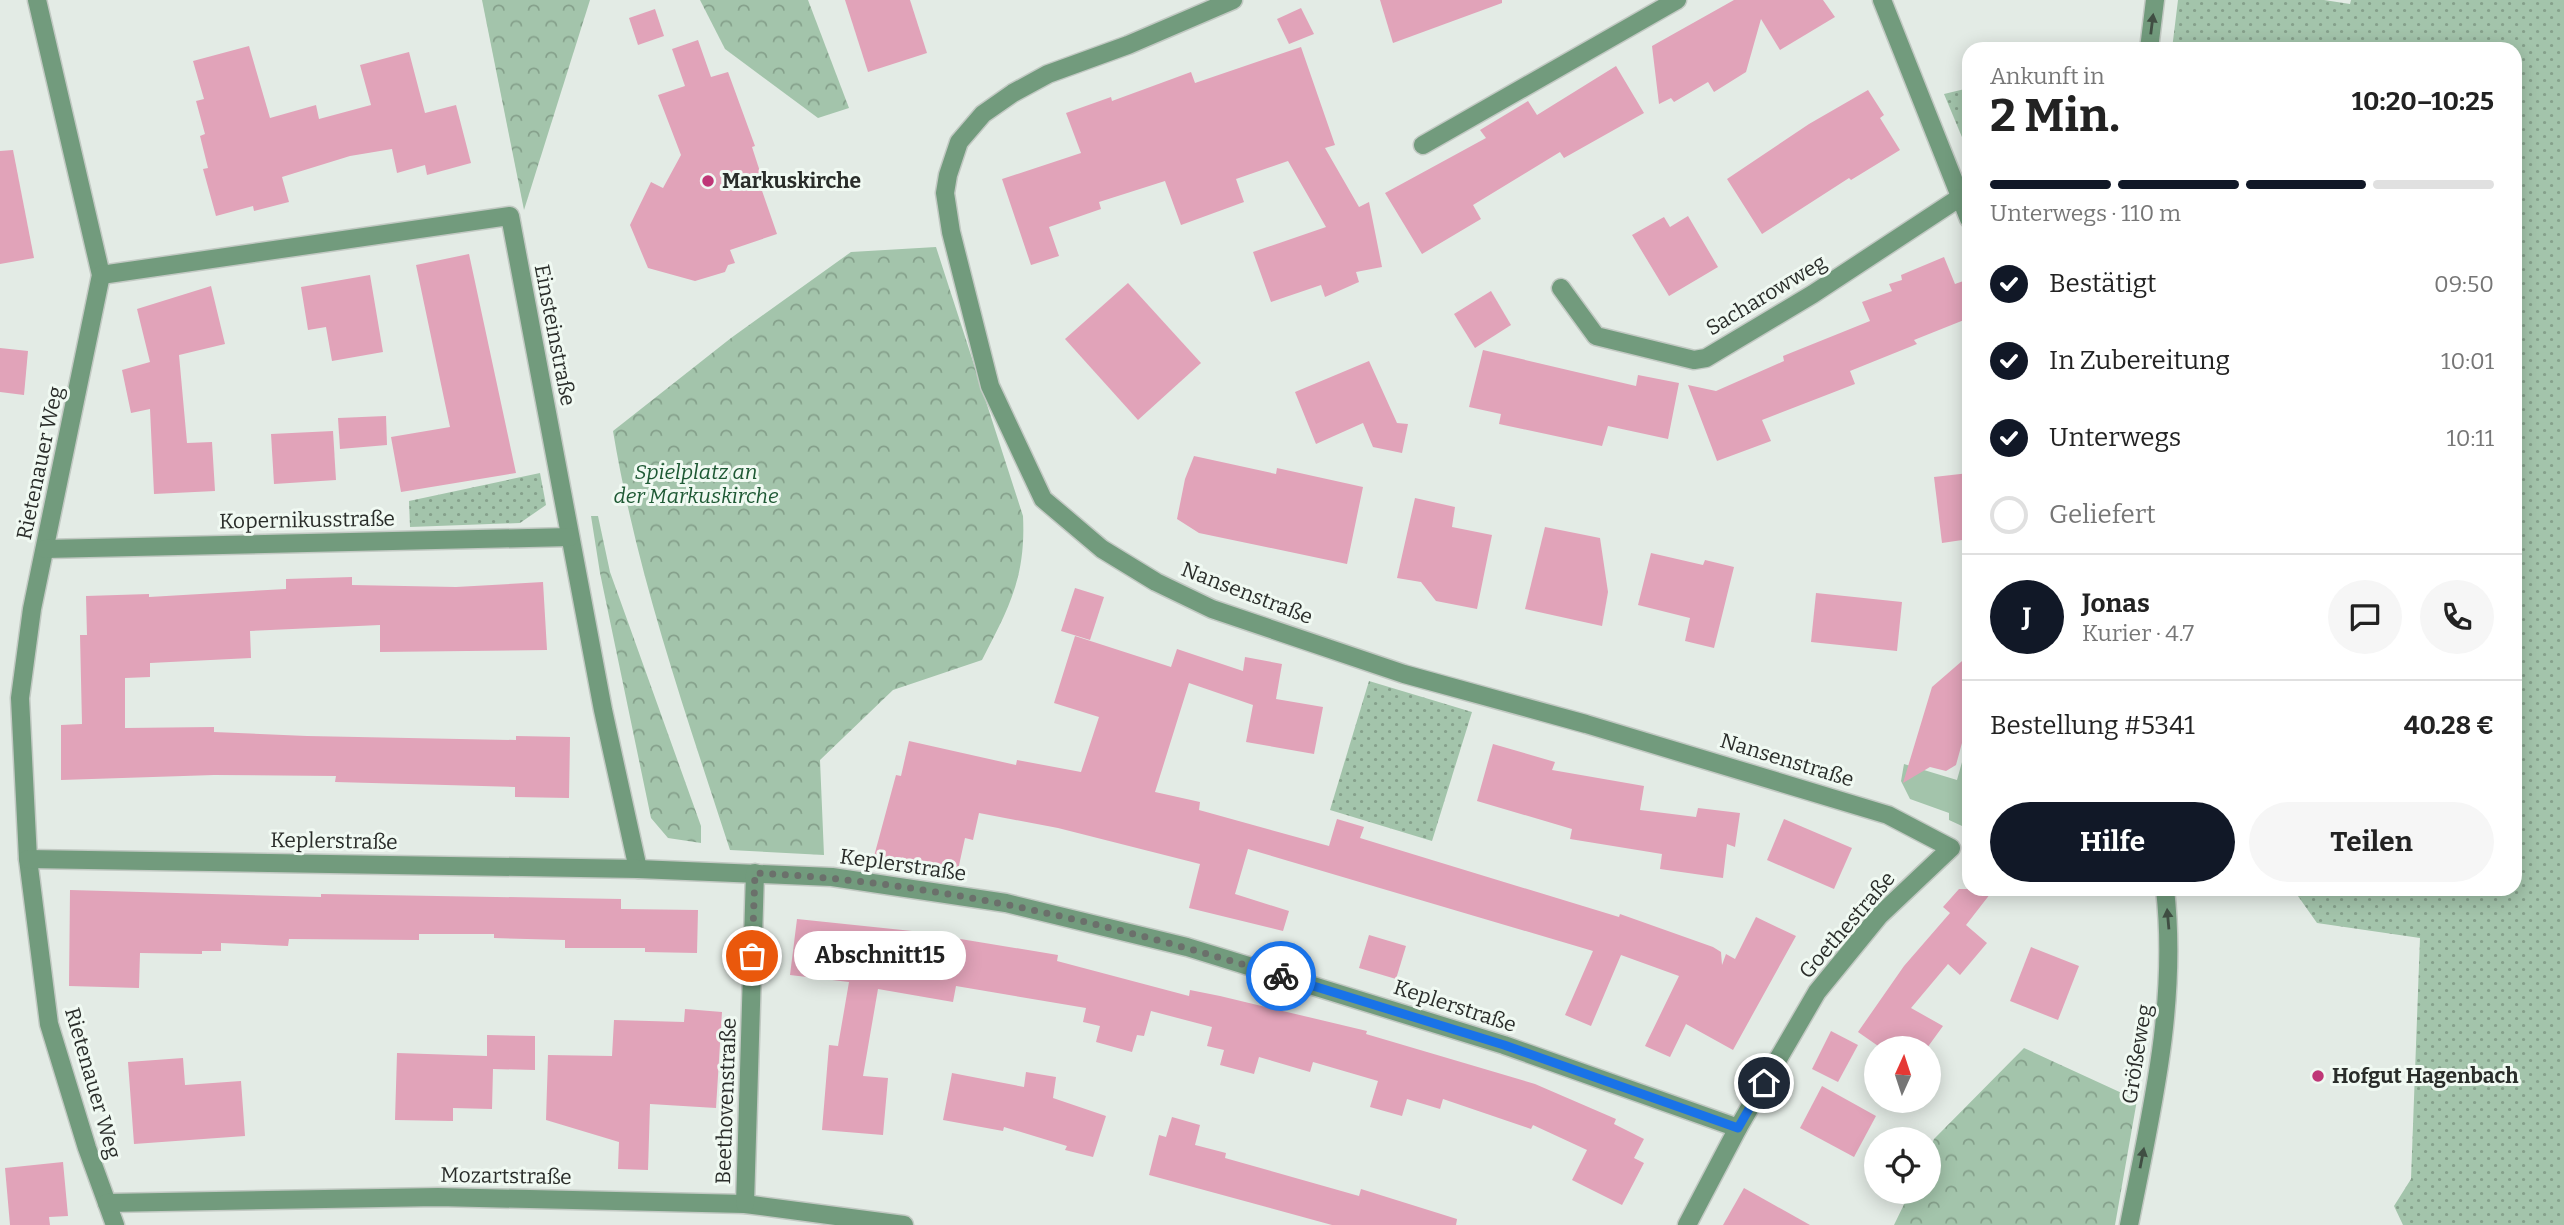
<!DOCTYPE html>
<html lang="de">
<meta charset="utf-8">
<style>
body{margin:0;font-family:Bitter,serif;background:#f6f6f6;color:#222;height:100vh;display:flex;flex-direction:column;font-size:26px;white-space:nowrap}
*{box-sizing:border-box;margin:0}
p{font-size:23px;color:#767676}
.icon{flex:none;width:38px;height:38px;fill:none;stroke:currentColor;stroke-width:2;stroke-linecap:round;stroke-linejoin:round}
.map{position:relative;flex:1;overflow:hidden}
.panel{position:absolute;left:1962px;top:42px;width:560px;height:854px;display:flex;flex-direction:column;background:#fff;border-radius:21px;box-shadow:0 4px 18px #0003}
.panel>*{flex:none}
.needle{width:46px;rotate:3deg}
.controls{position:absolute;left:1864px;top:1036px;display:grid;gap:14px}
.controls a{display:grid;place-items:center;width:77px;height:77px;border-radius:50%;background:#fff;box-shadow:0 4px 18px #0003;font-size:35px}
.pin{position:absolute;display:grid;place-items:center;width:60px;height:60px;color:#fff;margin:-30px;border:4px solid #fff;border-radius:50%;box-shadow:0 2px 7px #0007}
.courier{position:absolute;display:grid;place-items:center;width:70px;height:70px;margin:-35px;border:5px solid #1a73e8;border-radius:50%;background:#fff;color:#222;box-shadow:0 2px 9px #0007}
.bubble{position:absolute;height:49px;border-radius:24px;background:#fff;box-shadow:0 4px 18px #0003;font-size:23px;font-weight:700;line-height:49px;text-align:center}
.head em{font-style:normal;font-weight:700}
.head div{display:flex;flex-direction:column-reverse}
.head{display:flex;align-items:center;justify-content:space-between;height:119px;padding:0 28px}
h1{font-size:46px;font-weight:700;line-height:52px}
.bar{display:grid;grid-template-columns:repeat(4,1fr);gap:10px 7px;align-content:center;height:84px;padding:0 28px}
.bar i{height:9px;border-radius:5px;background:#e0e0e0}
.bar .on{background:#111827}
.bar p{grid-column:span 4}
.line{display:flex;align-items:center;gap:18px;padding:0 28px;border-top:2px solid #e0e0e0}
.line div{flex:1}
.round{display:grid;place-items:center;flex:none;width:74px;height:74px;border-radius:37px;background:#f6f6f6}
ol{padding:0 28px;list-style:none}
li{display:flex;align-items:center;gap:21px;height:77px}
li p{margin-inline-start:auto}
li .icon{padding:7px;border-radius:50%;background:#111827;color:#fff;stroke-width:4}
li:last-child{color:#767676}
li i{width:38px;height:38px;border:4px solid #e0e0e0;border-radius:50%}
.button{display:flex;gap:14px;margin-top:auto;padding:14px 28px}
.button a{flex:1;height:80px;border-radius:42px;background:#111827;color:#fff;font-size:28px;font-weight:700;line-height:80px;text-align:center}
.button a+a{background:#f6f6f6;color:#222}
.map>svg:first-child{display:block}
</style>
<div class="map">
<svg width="2564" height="1225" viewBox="0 0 2564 1225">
<defs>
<pattern id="grass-dots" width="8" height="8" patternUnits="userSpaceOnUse" patternTransform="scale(1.75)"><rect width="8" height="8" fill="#a3c4ab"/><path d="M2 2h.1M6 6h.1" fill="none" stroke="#85a08b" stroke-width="1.8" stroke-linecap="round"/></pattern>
<pattern id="forest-crowns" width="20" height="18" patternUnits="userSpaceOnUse" patternTransform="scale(1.75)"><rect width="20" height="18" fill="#a3c4ab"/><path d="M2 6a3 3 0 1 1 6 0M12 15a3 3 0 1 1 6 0" fill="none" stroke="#85a08b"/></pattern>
</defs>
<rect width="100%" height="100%" fill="#e3ebe5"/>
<!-- grass -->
<g fill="url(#grass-dots)">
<path d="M 2178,0 L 2324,0 L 2350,4 L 2351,0 L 2564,0 L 2564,1225 L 2403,1225 L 2394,1206 L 2411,1179 L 2420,938 L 2317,923 L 2293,889 L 2515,889 L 2515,49 L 2172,49 Z"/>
<path d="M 1969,88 L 1969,154 L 1944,94 Z"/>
<path d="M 540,473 L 546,505 L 520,523 L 410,527 L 409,501 Z"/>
<path d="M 1369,681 L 1472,712 L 1432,841 L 1330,810 Z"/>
</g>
<!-- forest -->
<g fill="url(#forest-crowns)">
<path d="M 482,0 L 590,0 L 524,210 Z"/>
<path d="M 700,0 L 808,0 L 849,108 L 818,118 L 725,49 Z"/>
<path d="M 936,247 L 1023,516 C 1026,577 1009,608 982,660 L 893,690 L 820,760 L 824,855 L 730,850 C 685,711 637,575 613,431 L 731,338 L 851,252 Z"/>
<path d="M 591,516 L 598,516 L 610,572 L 701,826 L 701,843 L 668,838 L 651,818 L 600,573 Z"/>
<path d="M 2024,1048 L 2137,1100 L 2115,1225 L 1894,1225 L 1910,1192 L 1928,1192 L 1929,1151 L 1934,1139 Z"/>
</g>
<!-- garden -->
<path fill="#a3c4ab" d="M 1969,737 L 1969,824 L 1962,826 L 1949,820 L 1949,813 L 1910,799 L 1901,781 L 1904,764 L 1957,780 Z"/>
<!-- building -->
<g fill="#e1a3b9">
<path d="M 845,0 L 910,0 L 927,53 L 868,72 Z"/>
<path d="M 1380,0 L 1502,0 L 1502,3 L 1393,43 Z"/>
<path d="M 1734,0 L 1823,0 L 1835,17 L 1780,50 L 1761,19 L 1746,72 L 1714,92 L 1708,82 L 1674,102 L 1671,98 L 1659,104 L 1652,46 Z"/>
<path d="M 1301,8 L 1314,34 L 1289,44 L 1277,19 Z"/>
<path d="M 655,9 L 664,36 L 638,45 L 629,18 Z"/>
<path d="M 698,40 L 711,77 L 728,72 L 755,146 L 752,147 L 764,184 L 760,185 L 777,234 L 730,250 L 735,263 L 728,265 L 725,272 L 695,281 L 648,268 L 630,225 L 651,182 L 663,188 L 681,155 L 658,95 L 685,86 L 672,49 Z"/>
<path d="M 249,46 L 270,118 L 316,105 L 319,119 L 371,105 L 360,65 L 409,52 L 425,113 L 456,105 L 471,163 L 427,175 L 425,165 L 397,173 L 392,149 L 350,156 L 282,177 L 289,202 L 254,211 L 253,206 L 216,216 L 203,169 L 208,168 L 200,136 L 205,134 L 196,101 L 204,99 L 193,61 Z"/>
<path d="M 1301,47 L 1335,145 L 1325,148 L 1359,207 L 1369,202 L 1382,267 L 1356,272 L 1359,282 L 1325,297 L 1321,285 L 1271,302 L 1253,252 L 1326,227 L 1288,161 L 1236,179 L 1244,202 L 1181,225 L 1165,181 L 1099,202 L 1101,209 L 1049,227 L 1059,256 L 1031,265 L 1002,179 L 1081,153 L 1066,113 L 1111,97 L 1112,101 L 1191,72 L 1195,83 Z"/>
<path d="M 1616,66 L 1644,113 L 1564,158 L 1560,152 L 1473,205 L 1481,219 L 1422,254 L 1385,193 L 1486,138 L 1480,130 L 1528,101 L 1537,115 Z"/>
<path d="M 1868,90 L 1884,115 L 1880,118 L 1900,150 L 1851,180 L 1849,178 L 1762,234 L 1727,179 L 1809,124 Z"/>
<path d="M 13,150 L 34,258 L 0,264 L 0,151 Z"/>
<path d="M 1688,216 L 1718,267 L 1669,296 L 1632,235 L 1664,217 L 1670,227 Z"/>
<path d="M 469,254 L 516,473 L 401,492 L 391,437 L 450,427 L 416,265 Z"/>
<path d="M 1944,257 L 1955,284 L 1969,279 L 1969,318 L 1914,340 L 1917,344 L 1850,371 L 1855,384 L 1762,420 L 1771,441 L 1717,461 L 1688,385 L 1716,391 L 1784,361 L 1783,356 L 1870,321 L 1862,302 L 1892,291 L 1889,284 L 1902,280 L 1901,275 Z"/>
<path d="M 370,275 L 383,352 L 332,361 L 326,327 L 308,330 L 301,287 Z"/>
<path d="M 1128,283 L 1201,363 L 1138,420 L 1065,339 Z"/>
<path d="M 211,286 L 225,344 L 179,355 L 187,443 L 212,442 L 215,491 L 154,494 L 150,409 L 131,413 L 122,370 L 150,362 L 137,309 Z"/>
<path d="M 1491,291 L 1511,325 L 1475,348 L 1454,314 Z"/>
<path d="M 0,348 L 28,351 L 24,395 L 0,392 Z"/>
<path d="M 1483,350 L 1636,386 L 1638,375 L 1679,383 L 1668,439 L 1608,426 L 1602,446 L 1499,424 L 1501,414 L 1469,407 Z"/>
<path d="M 1369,361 L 1397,423 L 1408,424 L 1402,453 L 1373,447 L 1363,423 L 1316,444 L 1295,392 Z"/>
<path d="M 386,416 L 387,445 L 340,449 L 338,418 Z"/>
<path d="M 333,431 L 336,480 L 274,484 L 271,434 Z"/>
<path d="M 1194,456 L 1276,474 L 1277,468 L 1363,487 L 1347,564 L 1199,533 L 1177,519 L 1185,479 Z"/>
<path d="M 1969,473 L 1969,539 L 1942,543 L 1934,477 Z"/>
<path d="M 1415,498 L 1455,507 L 1452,527 L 1492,535 L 1477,609 L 1436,601 L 1421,582 L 1397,578 Z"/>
<path d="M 1545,527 L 1600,538 L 1608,592 L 1602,626 L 1525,609 Z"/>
<path d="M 1651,553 L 1703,565 L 1705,560 L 1734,567 L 1714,648 L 1685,641 L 1690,618 L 1638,605 Z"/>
<path d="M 352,577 L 352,585 L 456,587 L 543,582 L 547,650 L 380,652 L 380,625 L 250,631 L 251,658 L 150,663 L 150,677 L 125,678 L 125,728 L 214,727 L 214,732 L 307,736 L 516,740 L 516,736 L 570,737 L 569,798 L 515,797 L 515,787 L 335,782 L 336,776 L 214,775 L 61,780 L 61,725 L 82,724 L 80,635 L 87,635 L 86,596 L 149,594 L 149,597 L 286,589 L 286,579 Z"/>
<path d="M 1075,588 L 1104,597 L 1090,640 L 1061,631 Z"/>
<path d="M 1816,593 L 1902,602 L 1897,651 L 1811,642 Z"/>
<path d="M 1075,636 L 1171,667 L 1177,649 L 1243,671 L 1245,657 L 1282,664 L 1276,699 L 1323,707 L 1314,754 L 1246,742 L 1253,705 L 1189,683 L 1155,792 L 1200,802 L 1199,810 L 1329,846 L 1337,819 L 1364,827 L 1360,838 L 1619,917 L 1620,914 L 1713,947 L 1721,952 L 1722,965 L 1726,954 L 1735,959 L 1756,917 L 1796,936 L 1733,1050 L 1686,1024 L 1670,1057 L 1645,1046 L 1679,976 L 1621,955 L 1591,1026 L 1565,1015 L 1593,951 L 1248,849 L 1235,894 L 1289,911 L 1283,931 L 1189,908 L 1200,864 L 1058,828 L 979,813 L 973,840 L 965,838 L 956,879 L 873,860 L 896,775 L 901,776 L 909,741 L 1016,765 L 1017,760 L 1081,772 L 1099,717 L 1054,703 Z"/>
<path d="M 1969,655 L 1969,732 L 1965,732 L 1956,765 L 1946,771 L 1930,767 L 1903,783 L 1932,687 Z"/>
<path d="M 1493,744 L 1555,762 L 1552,770 L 1644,786 L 1640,810 L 1696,817 L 1698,808 L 1740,813 L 1735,847 L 1727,844 L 1723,878 L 1660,869 L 1662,854 L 1570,839 L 1572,829 L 1477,801 Z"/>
<path d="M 1784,819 L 1852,848 L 1834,889 L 1767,860 Z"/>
<path d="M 1959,889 L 1994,889 L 1966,925 L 1987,943 L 1960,975 L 1948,964 L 1911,1008 L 1943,1026 L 1927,1048 L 1881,1048 L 1858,1032 L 1904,966 L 1950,913 L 1943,907 Z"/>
<path d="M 70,890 L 321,897 L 321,894 L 621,899 L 621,909 L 698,910 L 697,953 L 645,952 L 645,948 L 565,948 L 565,940 L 494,938 L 494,934 L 419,934 L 419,940 L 289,939 L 288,946 L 221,943 L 221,951 L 202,951 L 202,954 L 140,953 L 139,988 L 69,986 Z"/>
<path d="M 797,919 L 912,931 L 1058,955 L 1057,961 L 1189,996 L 1190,990 L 1220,996 L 1367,1031 L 1366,1034 L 1535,1084 L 1616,1119 L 1614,1124 L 1644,1139 L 1634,1158 L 1644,1163 L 1622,1205 L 1572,1180 L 1587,1150 L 1533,1125 L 1531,1129 L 1443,1099 L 1440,1109 L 1407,1099 L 1402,1116 L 1370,1107 L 1378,1081 L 1313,1062 L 1310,1072 L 1259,1057 L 1254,1074 L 1220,1065 L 1224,1050 L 1207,1046 L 1212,1027 L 1151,1011 L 1144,1036 L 1137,1035 L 1132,1052 L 1096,1042 L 1100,1026 L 1083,1022 L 1086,1008 L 956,986 L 953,1002 L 878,989 L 863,1076 L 888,1078 L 883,1135 L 822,1130 L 829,1045 L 838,1046 L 849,982 L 790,975 Z"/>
<path d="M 1369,935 L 1406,946 L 1396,979 L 1359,968 Z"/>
<path d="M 2031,947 L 2079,966 L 2058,1020 L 2010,1001 Z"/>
<path d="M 685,1009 L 722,1012 L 716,1108 L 650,1104 L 648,1170 L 618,1169 L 619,1142 L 546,1120 L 548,1055 L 612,1056 L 614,1020 L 684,1022 Z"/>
<path d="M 1831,1031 L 1858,1045 L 1838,1082 L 1812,1069 Z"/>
<path d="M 487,1035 L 535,1036 L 535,1070 L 493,1069 L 492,1109 L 453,1108 L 453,1121 L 395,1120 L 397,1053 L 487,1056 Z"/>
<path d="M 183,1058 L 185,1085 L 241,1081 L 245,1136 L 134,1144 L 128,1062 Z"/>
<path d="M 1026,1072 L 1056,1077 L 1053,1098 L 1106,1116 L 1093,1157 L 1065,1150 L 1067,1146 L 1004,1127 L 1003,1131 L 943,1120 L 952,1073 L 1024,1087 Z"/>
<path d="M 1822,1086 L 1876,1116 L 1854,1157 L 1800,1128 Z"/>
<path d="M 1172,1117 L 1200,1125 L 1195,1145 L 1226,1153 L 1225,1158 L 1359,1196 L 1361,1189 L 1457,1219 L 1456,1225 L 1332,1225 L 1149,1175 L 1159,1135 L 1166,1137 Z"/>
<path d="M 63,1162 L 68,1216 L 49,1217 L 50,1225 L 10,1225 L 5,1168 Z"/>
<path d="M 1744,1188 L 1810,1225 L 1723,1225 Z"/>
</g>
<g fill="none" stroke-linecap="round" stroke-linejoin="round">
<defs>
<g id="minor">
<path d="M 37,0 L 101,275 L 32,609 L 20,698 L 28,859 L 49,1024 L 87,1148 L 115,1225"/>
<path d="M 1233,0 L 1128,45 L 1048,74 L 1013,93 L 983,114 L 959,142 L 948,175 L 945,193 L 951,232 L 990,386 L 1043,499 L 1102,549 L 1156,582 L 1212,609 L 1404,674 L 1586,724 L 1888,815 L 1951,848 L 1879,916 L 1817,992 L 1738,1128 L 1687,1225"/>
<path d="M 1882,0 L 1969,219"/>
<path d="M 2149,49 L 2155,0"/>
<path d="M 1423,145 L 1677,0"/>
<path d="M 101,275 L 510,216 L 603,710 L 638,869"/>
<path d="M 1561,288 L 1596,336 L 1694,360 L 1706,358 L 1813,294 L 1959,198"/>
<path d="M 45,549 L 570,537"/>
<path d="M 28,859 L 638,869 L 832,877 L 1006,903 L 1187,947 L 1504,1045 L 1738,1128"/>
<path d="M 107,1203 L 438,1197 L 745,1204 L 904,1225"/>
<path d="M 745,1204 L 755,873"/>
<path d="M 2129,1225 C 2151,1113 2178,1004 2165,889"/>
</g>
</defs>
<!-- minor casing -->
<use href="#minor" stroke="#c2c9c3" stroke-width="21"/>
<!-- minor -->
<use href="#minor" stroke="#729b7d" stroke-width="18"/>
</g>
<!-- one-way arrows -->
<defs><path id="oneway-solid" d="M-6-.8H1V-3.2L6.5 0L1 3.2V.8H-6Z" transform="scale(1.75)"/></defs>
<g fill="#404e43">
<use href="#oneway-solid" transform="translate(2152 24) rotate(-83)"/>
<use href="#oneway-solid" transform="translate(2168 919) rotate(-95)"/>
<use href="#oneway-solid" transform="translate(2142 1158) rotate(-79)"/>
</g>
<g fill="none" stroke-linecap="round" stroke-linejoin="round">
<!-- done -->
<path stroke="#6b706b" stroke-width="7" stroke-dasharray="0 12.6" d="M 752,956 L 755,873 C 934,881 1110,923 1281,976"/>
<!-- route -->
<path stroke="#1a73e8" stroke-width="9" d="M 1281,976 L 1504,1045 L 1738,1128 L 1764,1083"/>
</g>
<!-- markers -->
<g fill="#bf3777" stroke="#f0f9f2" stroke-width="2.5">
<circle cx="708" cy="181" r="7"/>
<circle cx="2318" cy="1076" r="7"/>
</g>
<g text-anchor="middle" stroke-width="6" stroke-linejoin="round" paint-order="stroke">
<!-- poi labels -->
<g font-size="21" font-weight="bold" fill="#2a2d2a" stroke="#f0f9f2" text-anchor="start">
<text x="722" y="188">Markuskirche</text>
<text x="2332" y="1083">Hofgut Hagenbach</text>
</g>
<!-- street labels -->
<g font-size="21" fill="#2a2d2a" stroke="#f0f9f2">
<text transform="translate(1766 295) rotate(-31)" y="7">Sacharowweg</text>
<text transform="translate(555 335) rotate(79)" y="7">Einsteinstraße</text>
<text transform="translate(40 463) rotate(-78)" y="7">Rietenauer Weg</text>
<text transform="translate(307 520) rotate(-1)" y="7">Kopernikusstraße</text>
<text transform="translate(1247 593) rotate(21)" y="7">Nansenstraße</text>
<text transform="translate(1787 760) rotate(17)" y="7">Nansenstraße</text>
<text transform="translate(334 841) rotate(1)" y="7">Keplerstraße</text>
<text transform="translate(903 865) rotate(8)" y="7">Keplerstraße</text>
<text transform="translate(1847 925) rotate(-49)" y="7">Goethestraße</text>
<text transform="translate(1455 1006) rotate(18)" y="7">Keplerstraße</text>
<text transform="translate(2137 1054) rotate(-81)" y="7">Größeweg</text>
<text transform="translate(93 1083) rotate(74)" y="7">Rietenauer Weg</text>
<text transform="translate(726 1101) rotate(-88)" y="7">Beethovenstraße</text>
<text transform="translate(506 1176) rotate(1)" y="7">Mozartstraße</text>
</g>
<!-- park labels -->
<g font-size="21" font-style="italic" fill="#1e5934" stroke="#f0f9f2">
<text x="696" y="479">Spielplatz an<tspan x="696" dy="24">der Markuskirche</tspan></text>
</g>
</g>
</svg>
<div class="controls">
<a><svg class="needle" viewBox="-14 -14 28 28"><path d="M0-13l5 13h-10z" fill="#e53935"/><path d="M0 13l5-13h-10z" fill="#767676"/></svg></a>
<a><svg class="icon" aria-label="locate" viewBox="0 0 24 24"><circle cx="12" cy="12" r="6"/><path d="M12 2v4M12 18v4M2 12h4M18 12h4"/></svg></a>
</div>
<div class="pin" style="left:752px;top:956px;background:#ea580c"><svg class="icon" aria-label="bag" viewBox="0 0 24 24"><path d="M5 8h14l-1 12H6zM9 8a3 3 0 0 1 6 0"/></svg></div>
<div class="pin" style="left:1764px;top:1083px;background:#1f2937"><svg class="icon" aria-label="home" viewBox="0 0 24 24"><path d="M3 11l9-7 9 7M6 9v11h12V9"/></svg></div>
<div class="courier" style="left:1281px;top:976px"><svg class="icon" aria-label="bike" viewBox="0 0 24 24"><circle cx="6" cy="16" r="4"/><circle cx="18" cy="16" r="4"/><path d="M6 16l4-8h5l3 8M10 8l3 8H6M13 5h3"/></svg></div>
<div class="bubble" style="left:794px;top:931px;width:172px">Abschnitt15</div>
<section class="panel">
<div class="head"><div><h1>2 Min.</h1><p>Ankunft in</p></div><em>10:20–10:25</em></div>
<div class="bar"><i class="on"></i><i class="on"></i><i class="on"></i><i></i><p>Unterwegs · 110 m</p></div>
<ol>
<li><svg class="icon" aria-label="check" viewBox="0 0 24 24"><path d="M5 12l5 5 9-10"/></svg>Bestätigt<p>09:50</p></li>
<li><svg class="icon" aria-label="check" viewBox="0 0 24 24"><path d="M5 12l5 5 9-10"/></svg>In Zubereitung<p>10:01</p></li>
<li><svg class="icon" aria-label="check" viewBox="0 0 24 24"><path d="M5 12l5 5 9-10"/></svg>Unterwegs<p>10:11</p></li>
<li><i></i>Geliefert</li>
</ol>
<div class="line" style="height:126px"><b class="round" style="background:#111827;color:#fff">J</b><div><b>Jonas</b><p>Kurier · 4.7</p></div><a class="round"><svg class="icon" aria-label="chat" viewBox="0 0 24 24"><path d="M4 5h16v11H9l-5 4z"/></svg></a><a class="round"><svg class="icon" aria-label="phone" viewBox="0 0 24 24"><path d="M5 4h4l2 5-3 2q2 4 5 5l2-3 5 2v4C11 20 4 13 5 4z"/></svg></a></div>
<div class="line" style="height:91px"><div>Bestellung #5341</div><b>40.28 €</b></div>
<div class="button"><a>Hilfe</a><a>Teilen</a></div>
</section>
</div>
